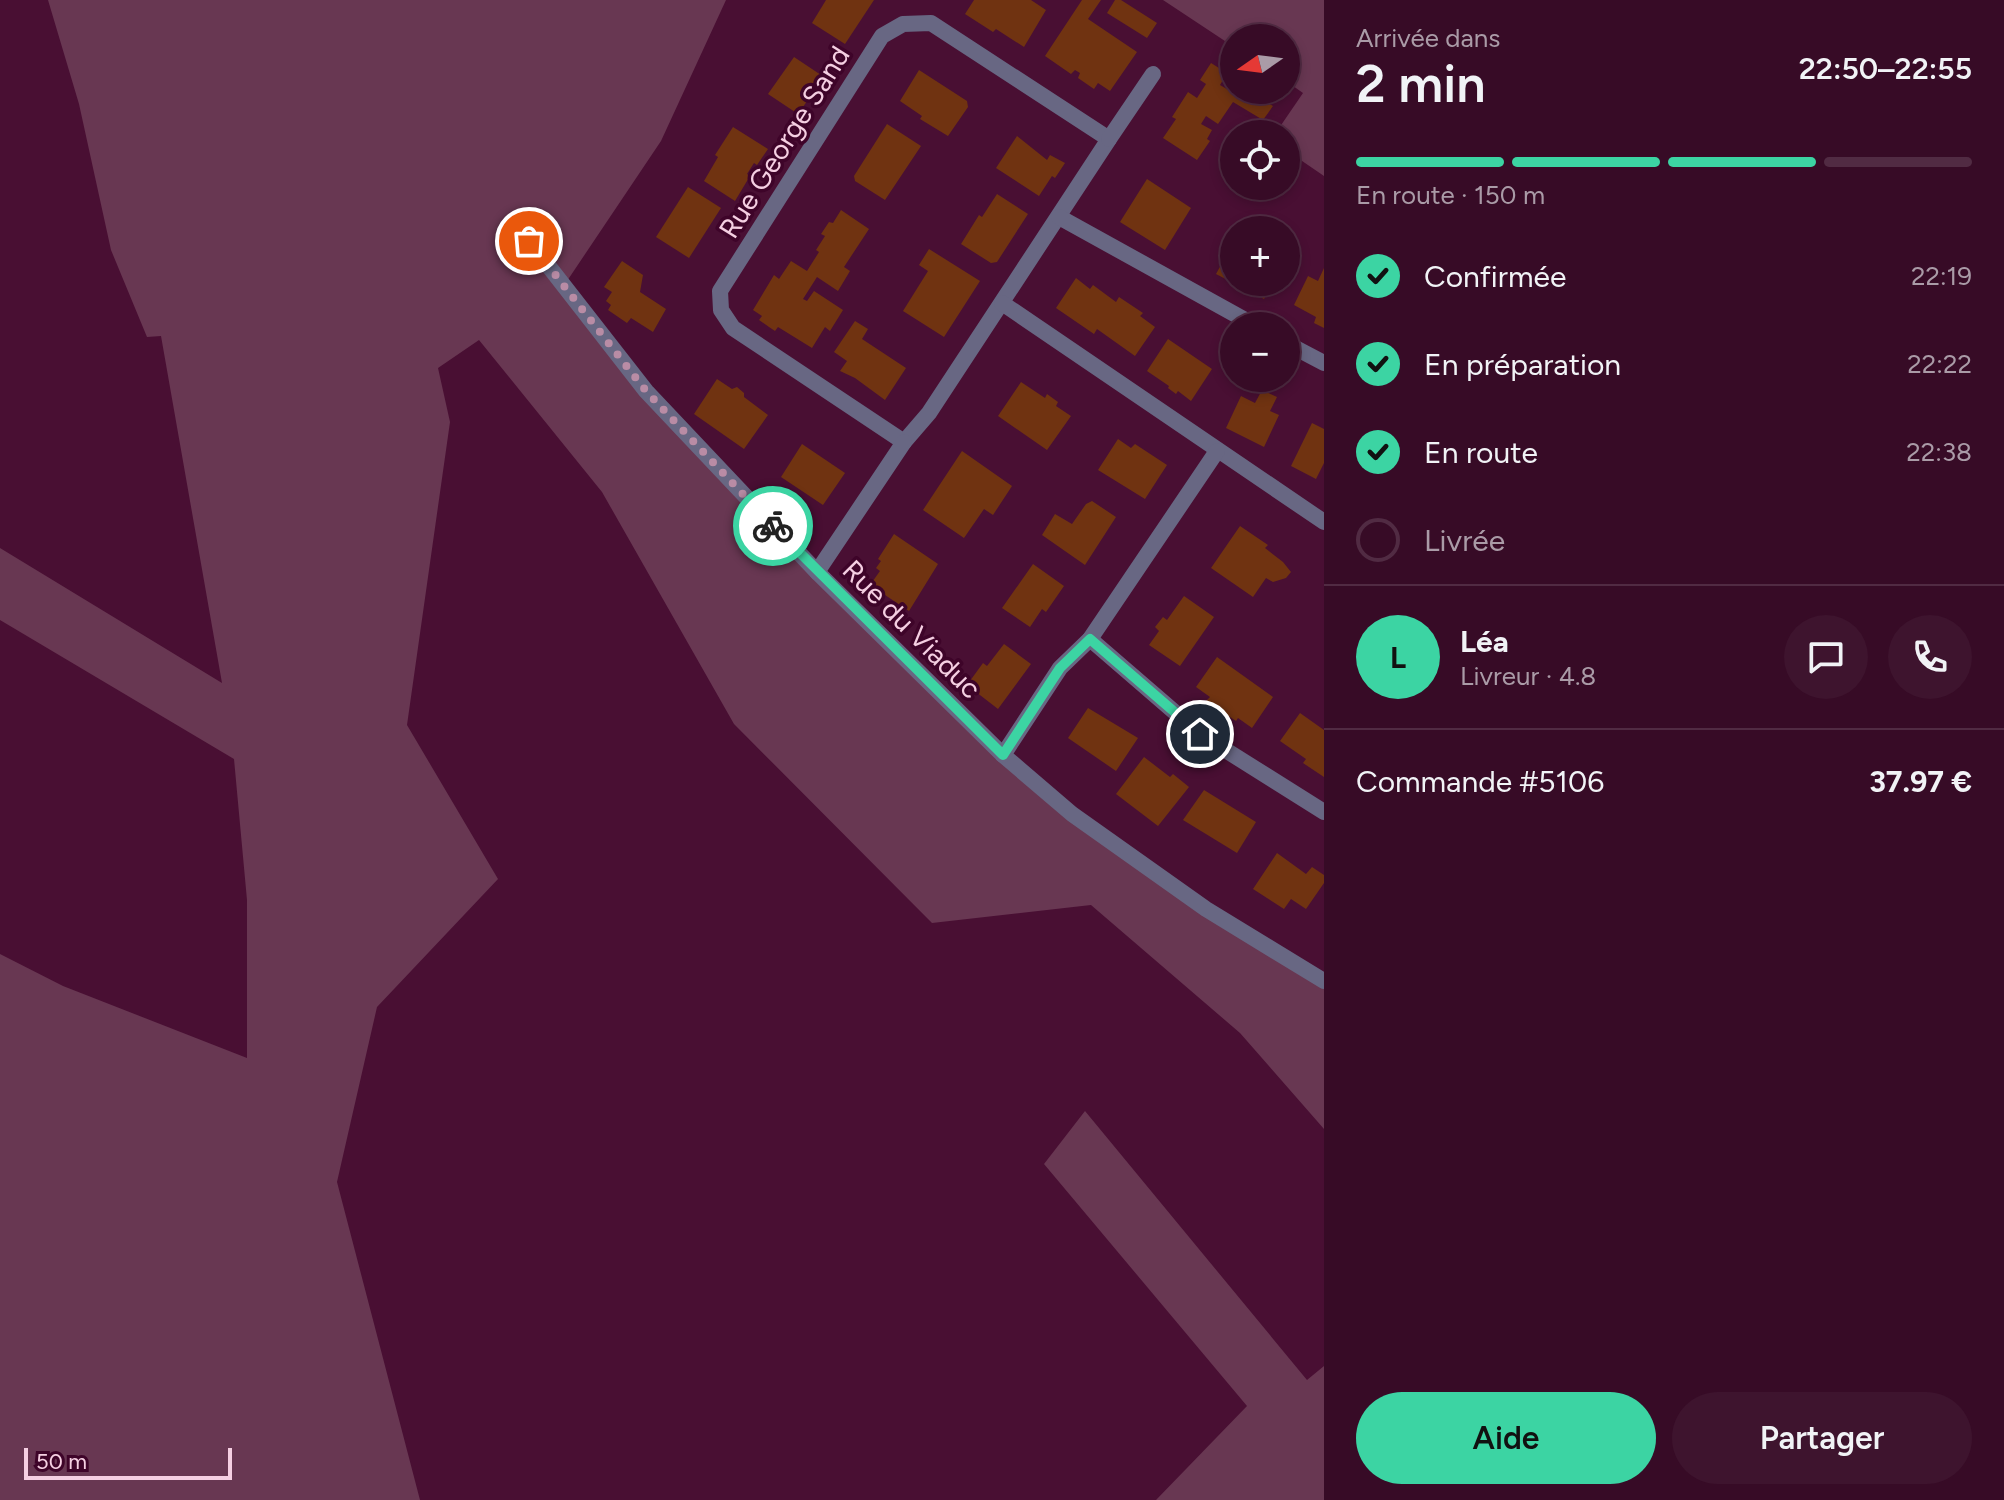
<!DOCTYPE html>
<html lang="fr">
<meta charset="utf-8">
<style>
body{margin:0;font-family:Figtree,sans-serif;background:#3e142e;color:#f1f3f6;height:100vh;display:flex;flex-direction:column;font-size:30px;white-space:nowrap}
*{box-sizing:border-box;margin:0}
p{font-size:26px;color:#aa9ba7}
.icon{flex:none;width:44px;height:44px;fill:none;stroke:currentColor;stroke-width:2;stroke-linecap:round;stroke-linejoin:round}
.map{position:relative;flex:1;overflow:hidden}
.side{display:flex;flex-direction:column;background:#370b26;width:680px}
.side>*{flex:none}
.needle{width:52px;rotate:256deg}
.tools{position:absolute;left:1220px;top:24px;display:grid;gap:16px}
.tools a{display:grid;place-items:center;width:80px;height:80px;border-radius:50%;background:#370b26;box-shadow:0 4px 12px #0003,0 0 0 2px #512b43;font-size:40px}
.scale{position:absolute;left:24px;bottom:20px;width:208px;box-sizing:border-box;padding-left:8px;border:4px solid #f5cfe2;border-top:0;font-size:22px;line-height:28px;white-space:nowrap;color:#f5cfe2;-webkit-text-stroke:6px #3e0429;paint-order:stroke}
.pin{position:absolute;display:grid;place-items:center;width:68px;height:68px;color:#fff;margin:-34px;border:4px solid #fff;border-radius:50%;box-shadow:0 2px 8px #0007}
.courier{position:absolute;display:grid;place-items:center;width:80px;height:80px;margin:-40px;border:6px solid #3cd4a3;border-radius:50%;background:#fff;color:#222;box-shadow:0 2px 10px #0007}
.head em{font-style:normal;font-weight:600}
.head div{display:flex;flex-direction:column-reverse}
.head{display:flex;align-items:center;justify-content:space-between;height:136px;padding:0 32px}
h1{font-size:52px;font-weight:600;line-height:60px}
.bar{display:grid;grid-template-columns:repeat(4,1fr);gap:12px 8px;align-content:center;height:96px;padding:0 32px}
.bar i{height:10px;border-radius:6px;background:#512b43}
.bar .on{background:#3cd4a3}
.bar p{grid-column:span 4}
.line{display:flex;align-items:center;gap:20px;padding:0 32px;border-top:2px solid #512b43}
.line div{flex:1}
.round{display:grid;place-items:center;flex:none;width:84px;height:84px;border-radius:42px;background:#3e142e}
ol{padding:0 32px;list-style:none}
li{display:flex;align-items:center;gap:24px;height:88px}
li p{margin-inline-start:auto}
li .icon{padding:8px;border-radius:50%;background:#3cd4a3;color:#111;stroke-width:4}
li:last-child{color:#aa9ba7}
li i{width:44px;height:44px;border:4px solid #512b43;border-radius:50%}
.cta{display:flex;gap:16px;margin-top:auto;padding:16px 32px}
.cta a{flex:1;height:92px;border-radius:48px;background:#3cd4a3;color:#111;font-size:32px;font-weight:600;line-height:92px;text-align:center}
.cta a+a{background:#3e142e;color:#f1f3f6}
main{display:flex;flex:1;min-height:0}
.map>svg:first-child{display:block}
</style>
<main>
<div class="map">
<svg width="1324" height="1500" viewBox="0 0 1324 1500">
<rect width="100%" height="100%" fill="#490f33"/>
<!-- green -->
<g fill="#683752">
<path d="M 48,0 L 726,0 L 661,141 L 563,287 L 646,391 L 1072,814 L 1324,981 L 1324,1129 L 1240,1033 L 1091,905 L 932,923 L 734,724 L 602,492 L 479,340 L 438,368 L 450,422 L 407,725 L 498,879 L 377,1007 L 337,1182 L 420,1500 L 0,1500 L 0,954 L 63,986 L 247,1058 L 247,900 L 234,759 L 0,620 L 0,548 L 222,683 L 161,336 L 147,337 L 111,250 L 79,104 Z"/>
<path d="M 1163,0 L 1324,0 L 1324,176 L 1286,150 L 1286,134 L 1275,134 L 1303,93 L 1286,81 L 1286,38 L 1234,38 L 1234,47 Z"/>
<path d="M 1085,1111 L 1307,1380 L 1324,1366 L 1324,1500 L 1156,1500 L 1247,1406 L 1044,1164 Z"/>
</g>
<!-- building -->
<g fill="#703311">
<path d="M 826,0 L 874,0 L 845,44 L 812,23 Z"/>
<path d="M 974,0 L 1031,0 L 1046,10 L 1024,47 L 996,29 L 993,32 L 965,14 Z"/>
<path d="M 1082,0 L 1101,0 L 1088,19 L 1137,52 L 1110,91 L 1098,83 L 1094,89 L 1078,78 L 1080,73 L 1075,70 L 1071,74 L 1045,56 Z"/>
<path d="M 1115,0 L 1121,0 L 1157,23 L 1147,38 L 1107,13 Z"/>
<path d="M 794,57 L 824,77 L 798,114 L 768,94 Z"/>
<path d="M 1211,63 L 1227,73 L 1220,85 L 1237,95 L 1240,90 L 1246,90 L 1273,106 L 1263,120 L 1233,102 L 1218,124 L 1206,116 L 1201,124 L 1212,130 L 1207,139 L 1210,141 L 1197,160 L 1163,138 L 1176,119 L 1172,117 L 1188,92 L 1197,98 L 1206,84 L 1200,80 Z"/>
<path d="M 919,70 L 967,101 L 968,107 L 948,136 L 920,119 L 922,116 L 900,101 Z"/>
<path d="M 887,124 L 921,146 L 885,200 L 855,181 L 854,176 Z"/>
<path d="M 733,127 L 768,149 L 757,165 L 754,163 L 747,174 L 750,176 L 735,201 L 704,181 L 718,157 L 715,155 Z"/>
<path d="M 1017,136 L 1047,160 L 1050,155 L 1065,163 L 1055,178 L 1052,176 L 1039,196 L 996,168 Z"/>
<path d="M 1147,179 L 1191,208 L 1165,250 L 1120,222 Z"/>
<path d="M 688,187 L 721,208 L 689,258 L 656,237 Z"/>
<path d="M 997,194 L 1028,214 L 997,262 L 991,263 L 961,244 L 979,215 L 982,217 Z"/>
<path d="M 841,210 L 869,229 L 844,267 L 850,271 L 838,291 L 817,277 L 803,299 L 807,301 L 814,291 L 843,310 L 830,331 L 825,327 L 812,348 L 778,327 L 775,331 L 769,327 L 759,320 L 762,316 L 753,310 L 774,275 L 779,279 L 791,261 L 807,271 L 819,252 L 816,250 L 825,236 L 821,234 L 829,222 L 833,223 Z"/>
<path d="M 1234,241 L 1234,282 L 1274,282 L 1264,299 L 1216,274 Z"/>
<path d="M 929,249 L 980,281 L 944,337 L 903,311 L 928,271 L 919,265 Z"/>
<path d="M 622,261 L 643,275 L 640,292 L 666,309 L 653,332 L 631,318 L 627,323 L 608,310 L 611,305 L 606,301 L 612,292 L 604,287 Z"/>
<path d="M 1324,268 L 1324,328 L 1314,323 L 1316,317 L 1294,305 L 1308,276 L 1318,281 Z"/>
<path d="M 1076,278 L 1090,289 L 1093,285 L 1116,302 L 1119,297 L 1143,313 L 1140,316 L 1155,327 L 1135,356 L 1097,329 L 1094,334 L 1056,308 Z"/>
<path d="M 855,321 L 868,329 L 862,339 L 906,368 L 885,400 L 855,378 L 840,371 L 847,361 L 834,352 Z"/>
<path d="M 1168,339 L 1212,369 L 1191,401 L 1178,391 L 1176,394 L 1168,388 L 1169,386 L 1147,371 Z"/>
<path d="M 717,379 L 732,389 L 737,387 L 744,393 L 744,397 L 768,415 L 744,449 L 694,414 Z"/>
<path d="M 1021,382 L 1045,398 L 1047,394 L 1058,402 L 1056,406 L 1071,416 L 1047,450 L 998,416 Z"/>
<path d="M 1262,390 L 1277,397 L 1270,411 L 1279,415 L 1264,447 L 1226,428 L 1241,396 L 1255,403 Z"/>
<path d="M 1312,423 L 1324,429 L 1324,463 L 1316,479 L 1291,466 Z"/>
<path d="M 1118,439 L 1131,448 L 1135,444 L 1167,465 L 1145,499 L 1098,470 Z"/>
<path d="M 802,444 L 845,473 L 823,505 L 781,477 Z"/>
<path d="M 962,451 L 1012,486 L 993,515 L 984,509 L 964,538 L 923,510 Z"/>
<path d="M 1092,501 L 1116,517 L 1085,565 L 1042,535 L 1055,514 L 1072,524 L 1086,504 Z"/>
<path d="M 1240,526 L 1268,545 L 1265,548 L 1283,562 L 1291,572 L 1286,578 L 1273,582 L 1266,578 L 1253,597 L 1211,568 Z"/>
<path d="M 894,534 L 938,564 L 909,611 L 870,585 L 880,571 L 876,568 L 881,561 L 878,559 Z"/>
<path d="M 1033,564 L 1064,586 L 1046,612 L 1042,609 L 1030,627 L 1002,608 Z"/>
<path d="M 1184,596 L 1214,617 L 1180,666 L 1149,645 L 1159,631 L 1155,627 L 1163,617 L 1167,620 Z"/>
<path d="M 1004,644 L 1031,664 L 998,709 L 967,685 L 983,663 L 987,666 Z"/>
<path d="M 1217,657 L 1273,697 L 1252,728 L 1238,718 L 1236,721 L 1206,701 L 1210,697 L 1196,687 Z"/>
<path d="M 1088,708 L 1138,738 L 1116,771 L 1068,738 Z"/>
<path d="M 1300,713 L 1324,730 L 1324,777 L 1303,763 L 1306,759 L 1280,741 Z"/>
<path d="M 1144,757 L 1170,777 L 1173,774 L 1189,787 L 1158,826 L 1116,794 Z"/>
<path d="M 1204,790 L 1256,822 L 1237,853 L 1183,820 Z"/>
<path d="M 1277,853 L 1306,874 L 1312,867 L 1324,875 L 1324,883 L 1306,909 L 1291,899 L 1284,909 L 1253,889 Z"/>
</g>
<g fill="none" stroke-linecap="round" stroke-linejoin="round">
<!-- street -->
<g stroke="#686783" stroke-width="16">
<path d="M 931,23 L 1109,139 L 929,413 L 904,442 L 733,328 L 721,310 L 720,291 L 882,36 L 903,24 Z"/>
<path d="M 1109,139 L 1153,74"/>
<path d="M 1059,217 L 1256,326"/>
<path d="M 529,241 L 646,391 L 817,572 L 1003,755 L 1072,814 L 1206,909 L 1324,981"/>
<path d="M 1002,303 L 1324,522"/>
<path d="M 1286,343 L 1324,363"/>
<path d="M 817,572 L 904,442"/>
<path d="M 1090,639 L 1200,734 L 1324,812"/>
<path d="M 1003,755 L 1060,668 L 1090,639 L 1217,451"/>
</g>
</g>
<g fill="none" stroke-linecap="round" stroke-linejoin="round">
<!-- done -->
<path stroke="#b98ca5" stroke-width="8" stroke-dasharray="0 14.4" d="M 529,241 L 646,391 L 773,526"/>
<!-- route -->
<path stroke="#3cd4a3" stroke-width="10" d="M 773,526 L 1003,755 L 1060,668 L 1090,639 L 1200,734"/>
</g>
<g text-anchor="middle" stroke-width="7" stroke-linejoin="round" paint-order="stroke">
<!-- street labels -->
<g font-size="28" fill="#f5cfe2" stroke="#3e0429">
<text transform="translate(784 142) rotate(-58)" y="10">Rue George Sand</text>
<text transform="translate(912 629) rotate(45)" y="10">Rue du Viaduc</text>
</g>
</g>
</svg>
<div class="tools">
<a><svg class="needle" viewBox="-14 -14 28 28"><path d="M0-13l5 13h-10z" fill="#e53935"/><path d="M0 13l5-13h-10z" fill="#aa9ba7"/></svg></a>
<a><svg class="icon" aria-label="locate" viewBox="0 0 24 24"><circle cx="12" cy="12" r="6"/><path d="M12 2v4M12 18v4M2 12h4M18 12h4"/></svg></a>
<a>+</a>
<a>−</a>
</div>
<div class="scale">50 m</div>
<div class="pin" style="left:529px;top:241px;background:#ea580c"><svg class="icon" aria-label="bag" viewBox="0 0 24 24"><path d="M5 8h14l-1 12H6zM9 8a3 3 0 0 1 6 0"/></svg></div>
<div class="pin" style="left:1200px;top:734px;background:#1f2937"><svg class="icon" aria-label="home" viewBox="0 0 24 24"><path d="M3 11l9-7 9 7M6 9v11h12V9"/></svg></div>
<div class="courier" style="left:773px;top:526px"><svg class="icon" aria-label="bike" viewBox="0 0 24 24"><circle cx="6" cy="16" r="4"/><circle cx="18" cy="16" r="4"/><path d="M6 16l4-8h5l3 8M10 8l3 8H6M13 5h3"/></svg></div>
</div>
<section class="side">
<div class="head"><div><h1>2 min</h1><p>Arrivée dans</p></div><em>22:50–22:55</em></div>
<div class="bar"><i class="on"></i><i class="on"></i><i class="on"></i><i></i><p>En route · 150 m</p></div>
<ol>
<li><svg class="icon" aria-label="check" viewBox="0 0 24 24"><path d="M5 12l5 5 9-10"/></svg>Confirmée<p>22:19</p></li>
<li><svg class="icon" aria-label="check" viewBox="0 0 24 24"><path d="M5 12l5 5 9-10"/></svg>En préparation<p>22:22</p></li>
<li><svg class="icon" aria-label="check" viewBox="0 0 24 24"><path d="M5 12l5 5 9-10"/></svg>En route<p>22:38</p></li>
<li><i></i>Livrée</li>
</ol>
<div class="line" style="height:144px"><b class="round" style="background:#3cd4a3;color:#111">L</b><div><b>Léa</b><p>Livreur · 4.8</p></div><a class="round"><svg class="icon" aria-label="chat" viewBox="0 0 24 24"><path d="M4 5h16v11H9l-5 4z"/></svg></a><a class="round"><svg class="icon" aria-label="phone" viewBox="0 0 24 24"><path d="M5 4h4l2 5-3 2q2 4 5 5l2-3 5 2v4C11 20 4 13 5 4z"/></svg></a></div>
<div class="line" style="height:104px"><div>Commande #5106</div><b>37.97 €</b></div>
<div class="cta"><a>Aide</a><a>Partager</a></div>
</section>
</main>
